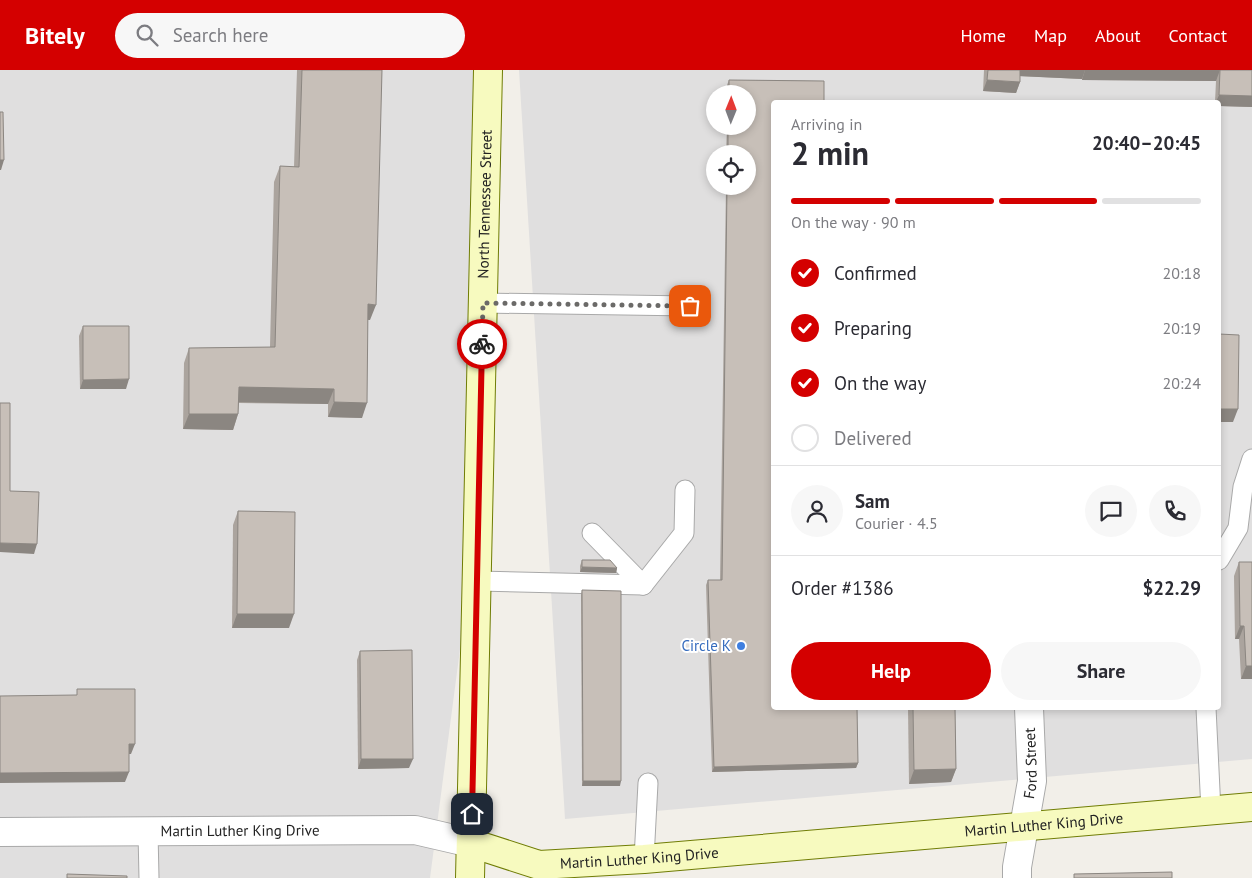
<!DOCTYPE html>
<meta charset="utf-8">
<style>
body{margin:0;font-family:"PT Sans",sans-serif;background:#f7f7f7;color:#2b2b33;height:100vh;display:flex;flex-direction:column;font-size:19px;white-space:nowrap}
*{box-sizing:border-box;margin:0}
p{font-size:16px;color:#7c7c81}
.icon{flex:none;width:28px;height:28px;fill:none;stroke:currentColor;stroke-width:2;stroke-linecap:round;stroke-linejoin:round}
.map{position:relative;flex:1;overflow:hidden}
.drawer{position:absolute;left:771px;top:30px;width:450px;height:610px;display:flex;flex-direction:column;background:#fff;border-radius:5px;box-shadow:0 2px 8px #0003}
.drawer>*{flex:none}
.needle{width:32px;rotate:1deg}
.tools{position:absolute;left:706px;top:15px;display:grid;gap:10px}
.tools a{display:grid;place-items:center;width:50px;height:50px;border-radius:50%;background:#fff;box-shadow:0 2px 8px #0003;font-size:25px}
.pin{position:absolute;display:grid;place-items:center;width:42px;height:42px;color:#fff;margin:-21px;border-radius:10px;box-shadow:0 2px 8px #0006}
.courier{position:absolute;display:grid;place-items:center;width:50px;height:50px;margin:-25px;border:4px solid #d40000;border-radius:50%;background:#fff;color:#222;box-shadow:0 1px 6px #0007}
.head em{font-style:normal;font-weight:800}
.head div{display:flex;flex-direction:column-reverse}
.head{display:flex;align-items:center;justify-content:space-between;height:85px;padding:0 20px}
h1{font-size:32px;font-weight:800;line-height:38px}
.bar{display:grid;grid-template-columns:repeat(4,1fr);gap:8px 5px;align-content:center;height:60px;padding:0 20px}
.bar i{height:6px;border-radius:4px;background:#e1e1e2}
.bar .current{background:#d40000}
.bar p{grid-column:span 4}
.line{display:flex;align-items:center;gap:12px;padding:0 20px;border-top:1px solid #e1e1e2}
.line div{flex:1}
.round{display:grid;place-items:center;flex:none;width:52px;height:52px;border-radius:26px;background:#f7f7f7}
ol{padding:0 20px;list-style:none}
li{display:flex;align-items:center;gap:15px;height:55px}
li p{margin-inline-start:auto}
li .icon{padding:5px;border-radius:50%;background:#d40000;color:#fff;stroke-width:4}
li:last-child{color:#7c7c81}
li i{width:28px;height:28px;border:2px solid #e1e1e2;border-radius:50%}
.button{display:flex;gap:10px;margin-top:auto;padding:10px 20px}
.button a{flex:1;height:58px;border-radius:30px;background:#d40000;color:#fff;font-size:20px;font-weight:800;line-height:58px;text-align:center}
.button a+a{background:#f7f7f7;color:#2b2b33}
header{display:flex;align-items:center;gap:30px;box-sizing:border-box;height:70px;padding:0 25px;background:#d40000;color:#fff}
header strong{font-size:24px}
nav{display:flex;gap:28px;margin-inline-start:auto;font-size:18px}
.search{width:350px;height:45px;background:#f7f7f7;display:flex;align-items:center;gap:12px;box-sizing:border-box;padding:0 18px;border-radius:28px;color:#7c7c81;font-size:19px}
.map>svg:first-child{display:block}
</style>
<header>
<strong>Bitely</strong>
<div class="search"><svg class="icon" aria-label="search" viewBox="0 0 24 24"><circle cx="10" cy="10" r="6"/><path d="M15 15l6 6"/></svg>Search here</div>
<nav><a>Home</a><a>Map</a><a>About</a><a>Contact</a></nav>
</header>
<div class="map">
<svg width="1252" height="808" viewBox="0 0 1252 808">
<rect width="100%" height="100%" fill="#f2efe9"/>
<!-- residential -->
<g fill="#e0dfdf" fill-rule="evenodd">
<path d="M 0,0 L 486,0 L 478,442 L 430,808 L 0,808 Z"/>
<path d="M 519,0 L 1252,0 L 1252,689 L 565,749 ZM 715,24 L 748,24 L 748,56 L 715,56 ZM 774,32 L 1219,32 L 1219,638 L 774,638 ZM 715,84 L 748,84 L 748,116 L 715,116 Z"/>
</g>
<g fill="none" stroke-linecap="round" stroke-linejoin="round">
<defs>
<g id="lane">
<path d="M 483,233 L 690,236"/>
<path d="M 592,463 L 643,515"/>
<path d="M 1219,490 L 1238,458 L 1243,417 L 1252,389"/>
<path d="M 477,511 L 643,515"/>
<path d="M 643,515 L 684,463 L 685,420"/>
<path d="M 1206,638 L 1211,741"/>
<path d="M 148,762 L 149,808"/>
<path d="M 644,789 L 648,713"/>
</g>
<g id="street">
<path id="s1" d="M 0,762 L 415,760 L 471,773"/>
<path id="s2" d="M 1017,808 L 1017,797 L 1032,711 L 1029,638"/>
</g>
<g id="secondary">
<path id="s3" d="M 471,773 L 539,795 L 644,789 L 1252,737"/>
<path id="s4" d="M 470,808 L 488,0"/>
</g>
</defs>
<!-- lane casing -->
<use href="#lane" stroke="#a9a9a9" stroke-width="21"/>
<!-- street casing -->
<use href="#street" stroke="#a9a9a9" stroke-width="30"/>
<!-- secondary casing -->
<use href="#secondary" stroke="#707d05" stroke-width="30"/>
<!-- lane -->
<use href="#lane" stroke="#fff" stroke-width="19"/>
<!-- street -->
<use href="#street" stroke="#fff" stroke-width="28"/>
<!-- secondary -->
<use href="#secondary" stroke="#f7fabf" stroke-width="28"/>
</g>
<!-- wall -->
<g fill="#aba49e">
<path d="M 297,0 L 382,0 L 370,250 L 368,250 L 362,348 L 328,347 L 328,334 L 239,333 L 238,344 L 233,360 L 183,359 L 184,293 L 189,278 L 270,277 L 274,112 L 280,96 L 294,97 Z"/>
<path d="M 984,0 L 1252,0 L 1252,37 L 1219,36 L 1219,32 L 1215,32 L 1216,11 L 1082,10 L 1082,9 L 1020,6 L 1020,12 L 1016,23 L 983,21 Z"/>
<path d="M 729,10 L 824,11 L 824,32 L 774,32 L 774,638 L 857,638 L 858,693 L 856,698 L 712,702 L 706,515 L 708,510 L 720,510 L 726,116 L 748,116 L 748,84 L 726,84 L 727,56 L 748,56 L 748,24 L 727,24 L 727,15 Z"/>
<path d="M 83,256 L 126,319 L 80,319 L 79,266 Z"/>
<path d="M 238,441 L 289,558 L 232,558 L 233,455 Z"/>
<path d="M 582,490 L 617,498 L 616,503 L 580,502 L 580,496 Z"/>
<path d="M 1239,492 L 1252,492 L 1252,609 L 1241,609 L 1239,569 L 1235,569 L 1234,506 Z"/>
<path d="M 582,520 L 620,716 L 582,716 L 581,525 Z"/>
<path d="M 360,581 L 409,698 L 358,699 L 357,590 Z"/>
<path d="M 908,638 L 955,638 L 956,699 L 951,712 L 909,714 Z"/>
</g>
<!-- shaded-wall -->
<g fill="#8b8681">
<path d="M 1019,0 L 1085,0 L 1082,9 L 1017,6 Z"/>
<path d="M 1085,0 L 1220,0 L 1216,11 L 1082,10 Z"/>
<path d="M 987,10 L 1020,12 L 1016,23 L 983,21 Z"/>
<path d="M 1219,25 L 1252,26 L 1252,37 L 1219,36 L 1219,32 L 1216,32 Z"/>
<path d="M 0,90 L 4,90 L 1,100 L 0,100 Z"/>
<path d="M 368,234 L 376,235 L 370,250 L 363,249 Z"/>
<path d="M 129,309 L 126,319 L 80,319 L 83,310 Z"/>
<path d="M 239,317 L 334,319 L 328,334 L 233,332 Z"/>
<path d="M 334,332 L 367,333 L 362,348 L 328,347 Z"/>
<path d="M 1219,339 L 1238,339 L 1233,352 L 1219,352 Z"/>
<path d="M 189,344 L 238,344 L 233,360 L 183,359 Z"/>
<path d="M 0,473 L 37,474 L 34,484 L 0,482 Z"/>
<path d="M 582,497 L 617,498 L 616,503 L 580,502 Z"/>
<path d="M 237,544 L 294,544 L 289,558 L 232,558 Z"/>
<path d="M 1240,556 L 1244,556 L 1239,569 L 1235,569 Z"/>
<path d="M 1246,596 L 1252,596 L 1252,609 L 1241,609 Z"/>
<path d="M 129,674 L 135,674 L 131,684 L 126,684 Z"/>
<path d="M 361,689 L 413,689 L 409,698 L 358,699 Z"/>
<path d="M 858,693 L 856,698 L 712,702 L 714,697 Z"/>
<path d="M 956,699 L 951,712 L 909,714 L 914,700 Z"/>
<path d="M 129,702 L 125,712 L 0,713 L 0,703 Z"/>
<path d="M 583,711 L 621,711 L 620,716 L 582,716 Z"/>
</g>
<!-- building -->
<g fill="#c7bfb8" stroke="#8b8681">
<path d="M 302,0 L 382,0 L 376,235 L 368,234 L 367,333 L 334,332 L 334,319 L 239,317 L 238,344 L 189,344 L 189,278 L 275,277 L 280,96 L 299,97 Z"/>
<path d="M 988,0 L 1020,0 L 1020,12 L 987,10 Z"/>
<path d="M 1220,0 L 1252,0 L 1252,26 L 1219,25 Z"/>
<path d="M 729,10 L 824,11 L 824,32 L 774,32 L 774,638 L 857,638 L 858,693 L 714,697 L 708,510 L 722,510 L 727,116 L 748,116 L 748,84 L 728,84 L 728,56 L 748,56 L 748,24 L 729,24 Z"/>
<path d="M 0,42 L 3,42 L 4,90 L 0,90 Z"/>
<path d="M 83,256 L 129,256 L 129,309 L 83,310 Z"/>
<path d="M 1219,264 L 1239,265 L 1238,339 L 1219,339 Z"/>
<path d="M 0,333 L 10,333 L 10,421 L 39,422 L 37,474 L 0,473 Z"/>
<path d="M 238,441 L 295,442 L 294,544 L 237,544 Z"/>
<path d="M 582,490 L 610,490 L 617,498 L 582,497 Z"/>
<path d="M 1239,492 L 1252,492 L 1252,596 L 1246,596 L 1244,556 L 1240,556 Z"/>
<path d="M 582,520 L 621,521 L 621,711 L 583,711 Z"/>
<path d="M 412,580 L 413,689 L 361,689 L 360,581 Z"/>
<path d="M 77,619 L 135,619 L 135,674 L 129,674 L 129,702 L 0,703 L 0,626 L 77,625 Z"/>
<path d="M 913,638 L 955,638 L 956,699 L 914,700 Z"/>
<path d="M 1172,802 L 1172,808 L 1074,808 L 1074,804 Z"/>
<path d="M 67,804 L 127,806 L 127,808 L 67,808 Z"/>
</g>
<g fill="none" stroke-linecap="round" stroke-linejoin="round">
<!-- done -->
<path stroke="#6b6a68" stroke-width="5" stroke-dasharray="0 9" d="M 482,274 L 483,233 L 690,236"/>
<!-- route -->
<path stroke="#d40000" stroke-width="6" d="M 472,744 L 482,274"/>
</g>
<!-- markers -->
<circle fill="#3f7fe0" stroke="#fff" stroke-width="2" cx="741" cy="576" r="5"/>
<g text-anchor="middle" stroke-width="4" stroke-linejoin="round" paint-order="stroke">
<!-- street labels -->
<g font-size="15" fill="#222" stroke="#fff">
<text dy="5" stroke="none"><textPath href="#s4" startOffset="674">North Tennessee Street</textPath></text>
<text dy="5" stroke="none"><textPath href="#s2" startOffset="116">Ford Street</textPath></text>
<text dy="5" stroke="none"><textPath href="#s3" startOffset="578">Martin Luther King Drive</textPath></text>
<text dy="5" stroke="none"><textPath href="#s1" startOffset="240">Martin Luther King Drive</textPath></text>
<text dy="5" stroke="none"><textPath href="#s3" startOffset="172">Martin Luther King Drive</textPath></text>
</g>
<!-- shop labels -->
<g font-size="15" fill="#366cbe" stroke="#fff" text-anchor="end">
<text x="731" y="581">Circle K</text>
</g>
</g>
</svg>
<div class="tools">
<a><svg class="needle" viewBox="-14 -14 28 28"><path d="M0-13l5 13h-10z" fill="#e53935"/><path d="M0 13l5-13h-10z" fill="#7c7c81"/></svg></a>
<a><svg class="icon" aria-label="locate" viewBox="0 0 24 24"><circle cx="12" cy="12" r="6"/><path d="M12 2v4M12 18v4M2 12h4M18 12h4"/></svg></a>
</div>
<div class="pin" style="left:690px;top:236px;background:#ea580c"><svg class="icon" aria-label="bag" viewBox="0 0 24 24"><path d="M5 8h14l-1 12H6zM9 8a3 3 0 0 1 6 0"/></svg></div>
<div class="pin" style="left:472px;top:744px;background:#1f2937"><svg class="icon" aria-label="home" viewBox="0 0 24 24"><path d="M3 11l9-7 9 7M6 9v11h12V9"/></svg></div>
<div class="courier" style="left:482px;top:274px"><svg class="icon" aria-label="bike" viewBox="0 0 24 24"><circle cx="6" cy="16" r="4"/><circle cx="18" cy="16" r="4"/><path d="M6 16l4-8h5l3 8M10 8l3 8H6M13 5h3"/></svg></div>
<section class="drawer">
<div class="head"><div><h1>2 min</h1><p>Arriving in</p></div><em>20:40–20:45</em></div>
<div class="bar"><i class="current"></i><i class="current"></i><i class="current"></i><i></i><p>On the way · 90 m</p></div>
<ol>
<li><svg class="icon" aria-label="check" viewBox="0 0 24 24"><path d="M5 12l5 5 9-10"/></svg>Confirmed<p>20:18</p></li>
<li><svg class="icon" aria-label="check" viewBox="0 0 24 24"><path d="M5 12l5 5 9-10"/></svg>Preparing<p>20:19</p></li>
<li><svg class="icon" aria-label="check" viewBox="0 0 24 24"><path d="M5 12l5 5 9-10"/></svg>On the way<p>20:24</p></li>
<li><i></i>Delivered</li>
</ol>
<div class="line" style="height:90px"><a class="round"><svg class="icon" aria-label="person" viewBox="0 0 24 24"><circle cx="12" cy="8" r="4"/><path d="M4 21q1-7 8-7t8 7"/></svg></a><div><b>Sam</b><p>Courier · 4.5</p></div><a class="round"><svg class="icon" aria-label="chat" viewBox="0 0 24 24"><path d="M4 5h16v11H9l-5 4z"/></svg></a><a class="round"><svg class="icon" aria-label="phone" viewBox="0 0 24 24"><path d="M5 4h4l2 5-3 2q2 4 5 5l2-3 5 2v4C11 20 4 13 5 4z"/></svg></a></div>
<div class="line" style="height:65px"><div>Order #1386</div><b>$22.29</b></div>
<div class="button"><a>Help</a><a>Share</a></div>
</section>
</div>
